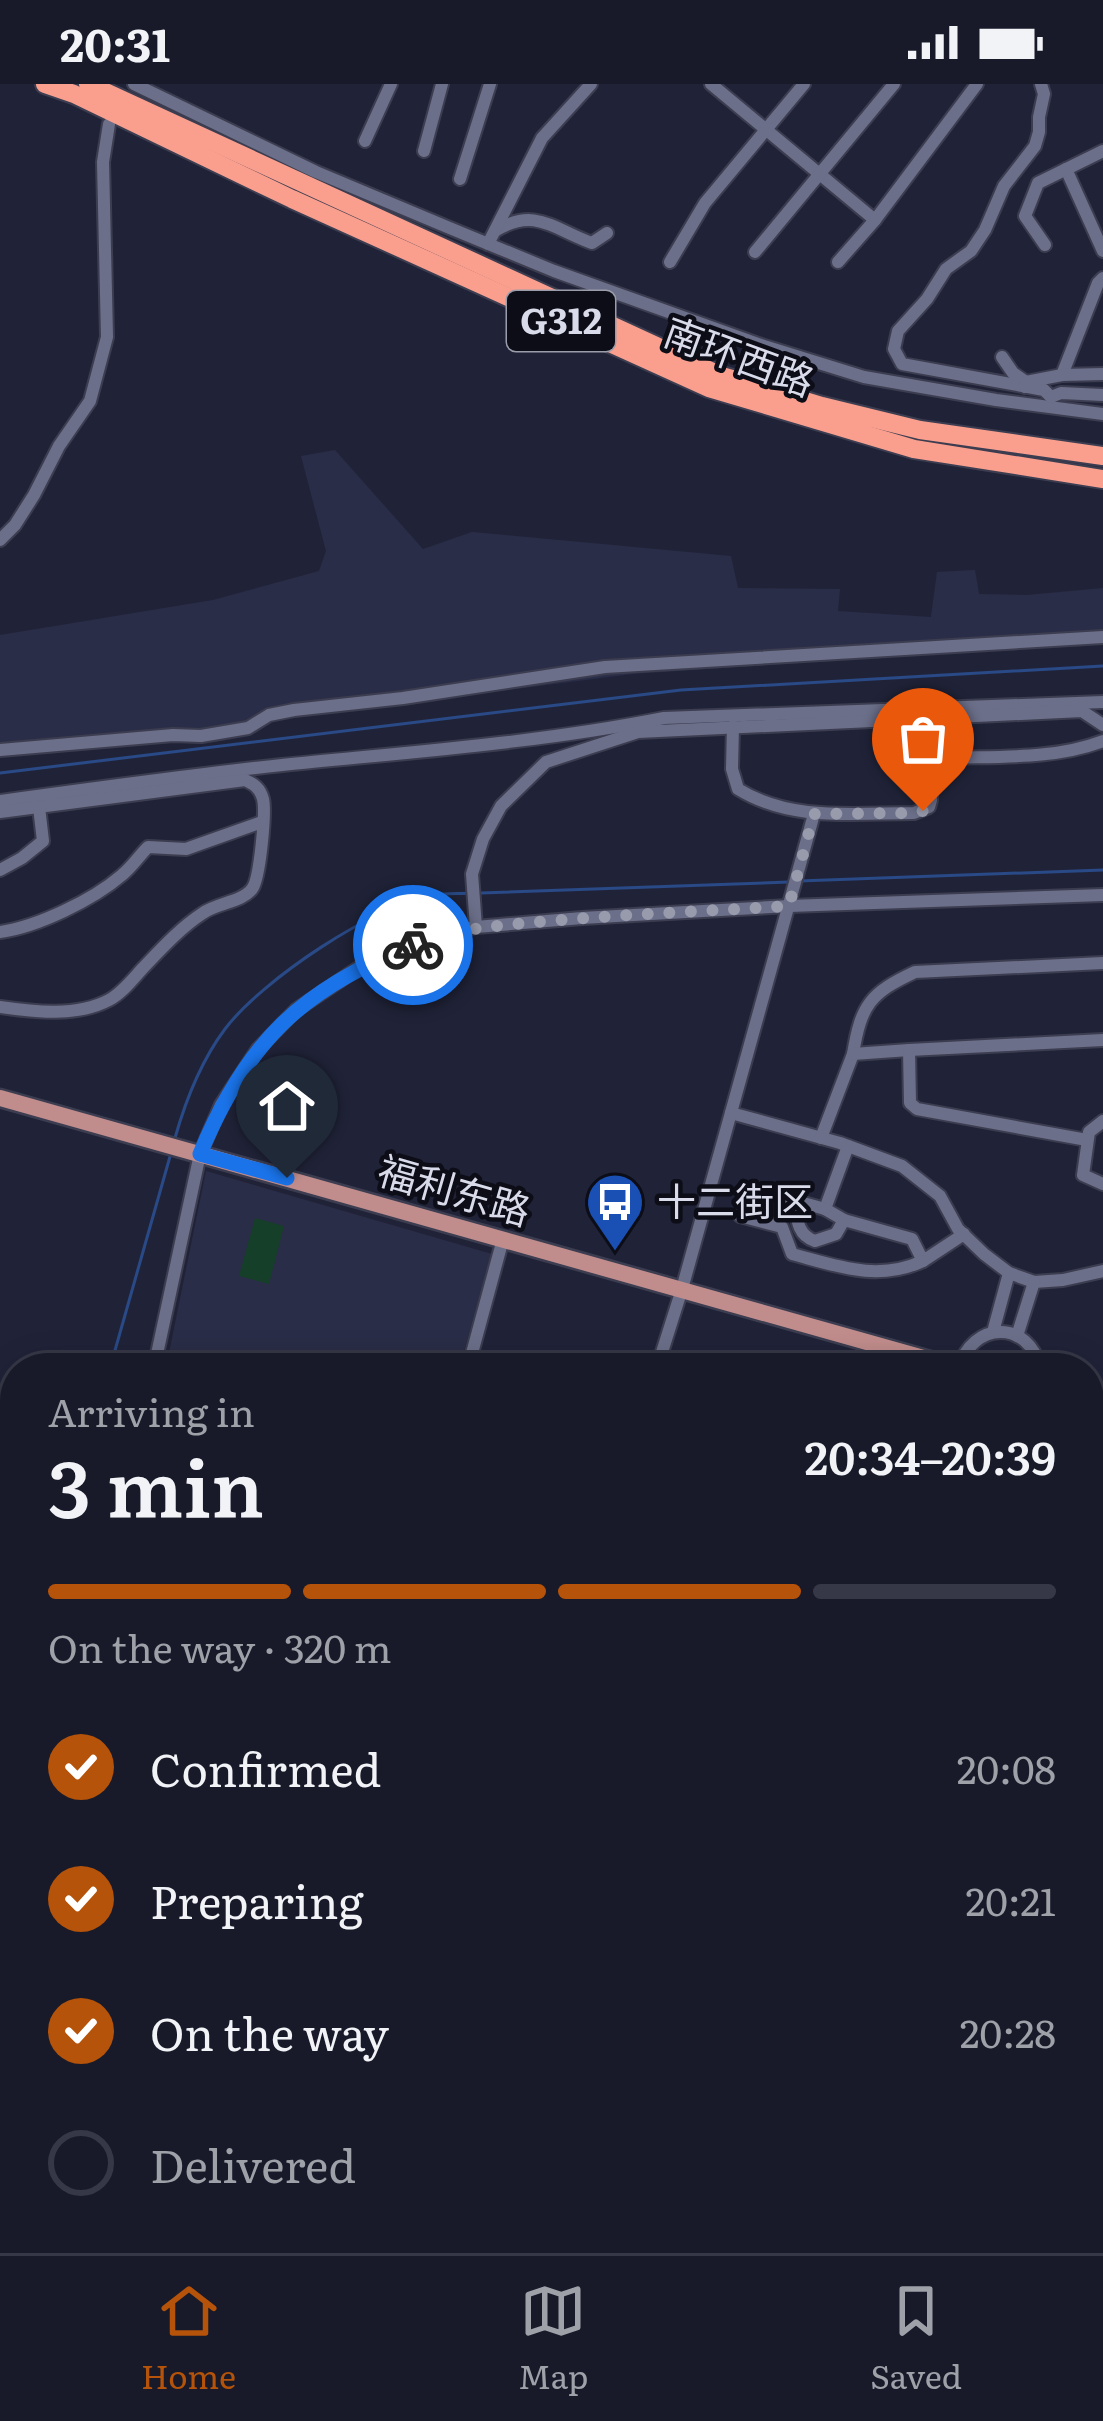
<!DOCTYPE html>
<meta charset="utf-8">
<style>
body{margin:0;font-family:Literata,"Noto Sans SC",serif;background:#252736;color:#f1f3f6;height:100vh;display:flex;flex-direction:column;font-size:45px;white-space:nowrap}
*{box-sizing:border-box;margin:0}
p{font-size:39px;color:#9fa1a8}
.icon{flex:none;width:66px;height:66px;fill:none;stroke:currentColor;stroke-width:2;stroke-linecap:round;stroke-linejoin:round}
.map{position:relative;flex:1;overflow:hidden}
.sheet{position:absolute;left:0px;top:1269px;width:1104px;height:900px;display:flex;flex-direction:column;background:#181a2a;border-radius:48px 48px 0 0;box-shadow:0 6px 30px #0003,0 0 0 3px #363847}
.sheet>*{flex:none}
.pin{position:absolute;display:grid;place-items:center;width:102px;height:102px;color:#fff;margin:-123px -51px;border-radius:50% 50% 50% 0;rotate:-45deg;box-shadow:0 0 12px #0007}
.pin .icon{rotate:45deg}
.courier{position:absolute;display:grid;place-items:center;width:120px;height:120px;margin:-60px;border:9px solid #1a73e8;border-radius:50%;background:#fff;color:#222;box-shadow:0 3px 15px #0007}
.summary em{font-style:normal;font-weight:600}
.summary div{display:flex;flex-direction:column-reverse}
.summary{display:flex;align-items:center;justify-content:space-between;height:204px;padding:0 48px}
h1{font-size:78px;font-weight:600;line-height:90px}
.bar{display:grid;grid-template-columns:repeat(4,1fr);gap:18px 12px;align-content:center;height:144px;padding:0 48px}
.bar i{height:15px;border-radius:9px;background:#363847}
.bar .on{background:#b45309}
.bar p{grid-column:span 4}
ol{padding:0 48px;list-style:none}
li{display:flex;align-items:center;gap:36px;height:132px}
li p{margin-inline-start:auto}
li .icon{padding:12px;border-radius:50%;background:#b45309;color:#fff;stroke-width:4}
li:last-child{color:#9fa1a8}
li i{width:66px;height:66px;border:6px solid #363847;border-radius:50%}
.status{display:flex;justify-content:space-between;align-items:center;height:84px;padding:0 60px;background:#181a2a;direction:ltr}
.status svg{height:33px;fill:currentColor}
.tabs{display:flex;justify-content:space-around;align-items:center;height:168px;border-top:3px solid #363847;background:#181a2a;font-size:33px;color:#9fa1a8}
.tabs a{display:grid;justify-items:center;gap:6px}
.tabs .on{color:#b45309}
.map>svg:first-child{display:block}
</style>
<div class="status"><b>20:31</b><svg viewBox="0 0 49 12"><path d="M0 12V9h3v3zM5 12V6h3v6zM10 12V3h3v9zM15 12V0h3v12zM26 1h20v11H26zM47 4h2v5h-2z"/></svg></div>
<div class="map">
<svg width="1103" height="2169" viewBox="0 0 1103 2169">
<rect width="100%" height="100%" fill="#202338"/>
<!-- built -->
<g fill="#2a2d47">
<path d="M 335,366 L 423,465 L 472,448 L 731,472 L 738,504 L 840,505 L 838,527 L 931,533 L 937,488 L 975,486 L 979,510 L 1027,511 L 1103,504 L 1103,559 L 632,590 L 0,672 L 0,551 L 213,516 L 319,487 L 326,467 L 301,372 Z"/>
<path d="M 206,1087 L 492,1170 L 459,1284 L 414,1284 L 357,1268 L 353,1284 L 166,1284 Z"/>
<path d="M 15,1592 L 15,2000 L 0,1995 L 0,1940 L 12,1889 L 0,1876 L 0,1608 Z"/>
<path d="M 1089,1793 L 1103,1797 L 1103,1845 L 1089,1841 Z"/>
</g>
<!-- green -->
<path fill="#163f29" d="M 255,1134 L 284,1142 L 269,1200 L 239,1192 Z"/>
<g fill="none" stroke-linecap="round" stroke-linejoin="round">
<!-- stream -->
<g stroke="#294a86" stroke-width="3">
<path d="M 0,689 L 681,606 L 1103,582"/>
<path d="M 799,797 L 1103,786"/>
<path d="M 481,809 L 789,798"/>
<path d="M 175,1054 C 186,1015 201,977 225,945 C 262,896 374,821 434,811 C 446,809 460,810 472,809"/>
<path d="M 110,1284 L 171,1069"/>
<path d="M 0,1552 L 15,1526"/>
</g>
<defs>
<g id="minor">
<path d="M 134,0 L 316,88 L 452,145 L 554,187 L 764,262 L 864,293 L 996,316 L 1103,330"/>
<path d="M 711,0 L 875,136"/>
<path d="M 1041,0 L 1044,10 L 1039,33 L 1039,48 L 1035,62 L 1004,102 L 985,146 L 971,167 L 946,185 L 927,215 L 898,247 L 894,265 L 902,280 L 1044,306 L 1051,313"/>
<path d="M 365,57 L 391,0"/>
<path d="M 424,67 L 442,0"/>
<path d="M 1066,85 L 1103,167"/>
<path d="M 460,95 L 490,0"/>
<path d="M 495,147 C 535,122 555,146 592,159 L 607,149"/>
<path d="M 488,160 L 542,54 L 591,0"/>
<path d="M 1045,161 L 1025,132 L 1038,99 L 1103,67"/>
<path d="M 755,168 L 894,0"/>
<path d="M 670,178 L 705,119 L 804,0"/>
<path d="M 838,178 L 875,136 L 977,0"/>
<path d="M 1002,273 L 1013,289 L 1026,298"/>
<path d="M 1062,291 L 1098,199 L 1103,194"/>
<path d="M 1025,303 L 1026,298 L 1062,291 L 1103,290"/>
<path d="M 1051,313 L 1061,309 L 1103,311"/>
<path d="M 0,456 L 15,441 L 34,411 L 59,362 L 90,317 L 107,253 L 103,78 L 109,40"/>
<path d="M 733,642 L 732,685 L 738,705 C 791,738 854,729 914,729 L 929,723 L 931,716 L 929,634"/>
<path d="M 0,666 L 173,651 L 201,652 L 248,644 L 269,631 L 294,626 L 403,614 L 605,583 L 1103,553"/>
<path d="M 931,680 L 944,674 C 997,672 1053,676 1103,657"/>
<path d="M 0,717 C 94,704 188,691 282,681 C 410,668 538,659 664,634 L 1103,618"/>
<path d="M 0,728 L 245,696 C 254,700 260,704 263,715 C 266,728 260,795 252,805 C 242,818 217,819 203,829 C 180,844 161,865 142,885 C 132,896 122,909 109,916 C 77,933 34,928 0,923"/>
<path d="M 0,786 L 22,774 L 43,757 L 39,723"/>
<path d="M 476,843 L 472,790 L 483,755 L 501,722 L 546,678 L 638,648 L 1082,627 L 1103,641"/>
<path d="M 0,848 C 37,843 93,816 122,791 C 132,783 139,772 148,763 L 186,765 L 262,738"/>
<path d="M 853,970 C 861,921 870,909 915,888 L 1103,879"/>
<path d="M 731,1029 L 840,1059 L 902,1082 L 940,1112 L 958,1145 L 984,1170 L 1009,1189 L 1034,1198 L 1063,1196 L 1103,1187"/>
<path d="M 1103,1037 L 1089,1048 L 1083,1091 L 1103,1100"/>
<path d="M 821,1054 L 853,970 L 909,966"/>
<path d="M 1087,1056 L 917,1025 L 910,1019 L 909,966 L 1103,956"/>
<path d="M 848,1062 L 825,1125 L 844,1136 L 912,1155 L 923,1177 L 964,1150"/>
<path d="M 795,1119 C 797,1135 797,1151 815,1157 L 836,1150 L 844,1136"/>
<path d="M 825,1125 L 778,1112 L 749,1108 L 740,1132 L 782,1143 L 792,1170 C 837,1182 878,1198 923,1177"/>
<path d="M 993,1248 L 1009,1189"/>
<path d="M 1017,1252 L 1034,1198"/>
<path d="M 154,1284 L 200,1070 L 221,1021 L 258,965 L 296,926 L 363,881 L 441,850 L 476,843 L 582,834 L 789,822 L 1103,811"/>
<path d="M 468,1284 L 503,1155"/>
<path d="M 657,1284 L 682,1205 L 814,730"/>
<path d="M 959,1284 C 972,1237 1029,1235 1040,1284"/>
<path d="M 1089,1512 L 1103,1461"/>
<path d="M 1089,1614 L 1103,1618"/>
<path d="M 0,2005 L 15,2009"/>
<path d="M 0,2051 L 15,2055"/>
<path d="M 369,2154 L 428,2169"/>
<path d="M 537,2154 L 592,2169"/>
<path d="M 90,2169 L 96,2154"/>
<path d="M 206,2169 L 209,2154"/>
</g>
<g id="major">
<path d="M 0,1014 L 959,1284"/>
<path d="M 1089,1321 L 1103,1325"/>
<path d="M 0,2021 L 15,2025"/>
<path d="M 0,2039 L 15,2043"/>
<path d="M 418,2154 L 471,2169"/>
<path d="M 486,2154 L 540,2169"/>
</g>
<g id="highway">
<path d="M 45,0 L 74,10 L 292,115 L 709,304 L 914,365 L 1103,395"/>
<path d="M 88,0 L 719,291 L 822,322 L 920,346 L 1103,372"/>
</g>
</defs>
<!-- minor casing -->
<use href="#minor" stroke="#3c3d50" stroke-width="16"/>
<!-- major casing -->
<use href="#major" stroke="#3c3d50" stroke-width="21"/>
<!-- highway casing -->
<use href="#highway" stroke="#3c3d50" stroke-width="22"/>
<!-- minor -->
<use href="#minor" stroke="#6b6f89" stroke-width="12"/>
<!-- major -->
<use href="#major" stroke="#c18c8c" stroke-width="16"/>
<!-- highway -->
<use href="#highway" stroke="#fa9f8e" stroke-width="18"/>
<defs>
<g id="rail">
<path d="M 0,1554 L 15,1556"/>
<path d="M 0,1588 L 15,1590"/>
<path d="M 0,1611 L 15,1615"/>
<path d="M 1089,1814 L 1103,1818"/>
<path d="M 1089,1840 L 1103,1843"/>
</g>
</defs>
<!-- rail casing -->
<use href="#rail" stroke="#c3c5d5" stroke-width="8"/>
<!-- rail -->
<use href="#rail" stroke="#0c0d16" stroke-width="3" stroke-dasharray="9" stroke-linecap="butt"/>
</g>
<g fill="none" stroke-linecap="round" stroke-linejoin="round">
<!-- done -->
<path stroke="#989bac" stroke-width="12" stroke-dasharray="0 21.6" d="M 413,861 C 458,844 502,841 549,837 C 629,830 709,827 789,822 L 814,730 L 914,729 L 923,727"/>
<!-- route -->
<path stroke="#1a73e8" stroke-width="15" d="M 287,1094 L 200,1070 C 246,959 301,905 413,861"/>
</g>
<!-- icons -->
<defs>
<symbol id="bus-pin" viewBox="-11 -11 22 30"><path d="M0 17L-7.5 6A9.5 9.5 0 1 1 7.5 6Z" fill="#1a4fb4" stroke="#0c0d16"/><path d="M-5-6H5V4H4V6H2V4H-2V6H-4V4H-5ZM-3.5-4V0h7V-4ZM-3.5 1.2v1.5H-2V1.2ZM2 1.2v1.5H3.5V1.2Z" fill="#fff"/></symbol>
</defs>
<g fill-rule="evenodd">
<use href="#bus-pin" x="582" y="1085" width="66" height="90"/>
</g>
<g text-anchor="middle" stroke-width="9" stroke-linejoin="round" paint-order="stroke">
<!-- shield labels -->
<rect fill="#0c0d16" stroke="#9c9daa" stroke-width="3" x="507" y="207" width="108" height="60" rx="9"/>
<g font-size="36" font-weight="bold" fill="#d9dbea">
<text x="561" y="250">G312</text>
</g>
<!-- street labels -->
<g font-size="39" fill="#d9dbea" stroke="#0c0d16">
<text transform="translate(739 273) rotate(20)" y="14">南环西路</text>
<text transform="translate(454 1107) rotate(16)" y="14">福利东路</text>
</g>
<!-- poi labels -->
<g font-size="39" fill="#d9dbea" stroke="#0c0d16" text-anchor="start">
<text x="657" y="1132">十二街区</text>
</g>
</g>
</svg>
<div class="pin" style="left:923px;top:727px;background:#ea580c"><svg class="icon" aria-label="bag" viewBox="0 0 24 24"><path d="M5 8h14l-1 12H6zM9 8a3 3 0 0 1 6 0"/></svg></div>
<div class="pin" style="left:287px;top:1094px;background:#1f2937"><svg class="icon" aria-label="home" viewBox="0 0 24 24"><path d="M3 11l9-7 9 7M6 9v11h12V9"/></svg></div>
<div class="courier" style="left:413px;top:861px"><svg class="icon" aria-label="bike" viewBox="0 0 24 24"><circle cx="6" cy="16" r="4"/><circle cx="18" cy="16" r="4"/><path d="M6 16l4-8h5l3 8M10 8l3 8H6M13 5h3"/></svg></div>
<section class="sheet">
<div class="summary"><div><h1>3 min</h1><p>Arriving in</p></div><em>20:34–20:39</em></div>
<div class="bar"><i class="on"></i><i class="on"></i><i class="on"></i><i></i><p>On the way · 320 m</p></div>
<ol>
<li><svg class="icon" aria-label="check" viewBox="0 0 24 24"><path d="M5 12l5 5 9-10"/></svg>Confirmed<p>20:08</p></li>
<li><svg class="icon" aria-label="check" viewBox="0 0 24 24"><path d="M5 12l5 5 9-10"/></svg>Preparing<p>20:21</p></li>
<li><svg class="icon" aria-label="check" viewBox="0 0 24 24"><path d="M5 12l5 5 9-10"/></svg>On the way<p>20:28</p></li>
<li><i></i>Delivered</li>
</ol>
</section>
</div>
<nav class="tabs">
<a class="on"><svg class="icon" aria-label="home" viewBox="0 0 24 24"><path d="M3 11l9-7 9 7M6 9v11h12V9"/></svg>Home</a>
<a><svg class="icon" aria-label="map" viewBox="0 0 24 24"><path d="M3 6l6-2 6 2 6-2v14l-6 2-6-2-6 2zM9 4v14M15 6v14"/></svg>Map</a>
<a><svg class="icon" aria-label="saved" viewBox="0 0 24 24"><path d="M7 4h10v16l-5-4-5 4z"/></svg>Saved</a>
</nav>
